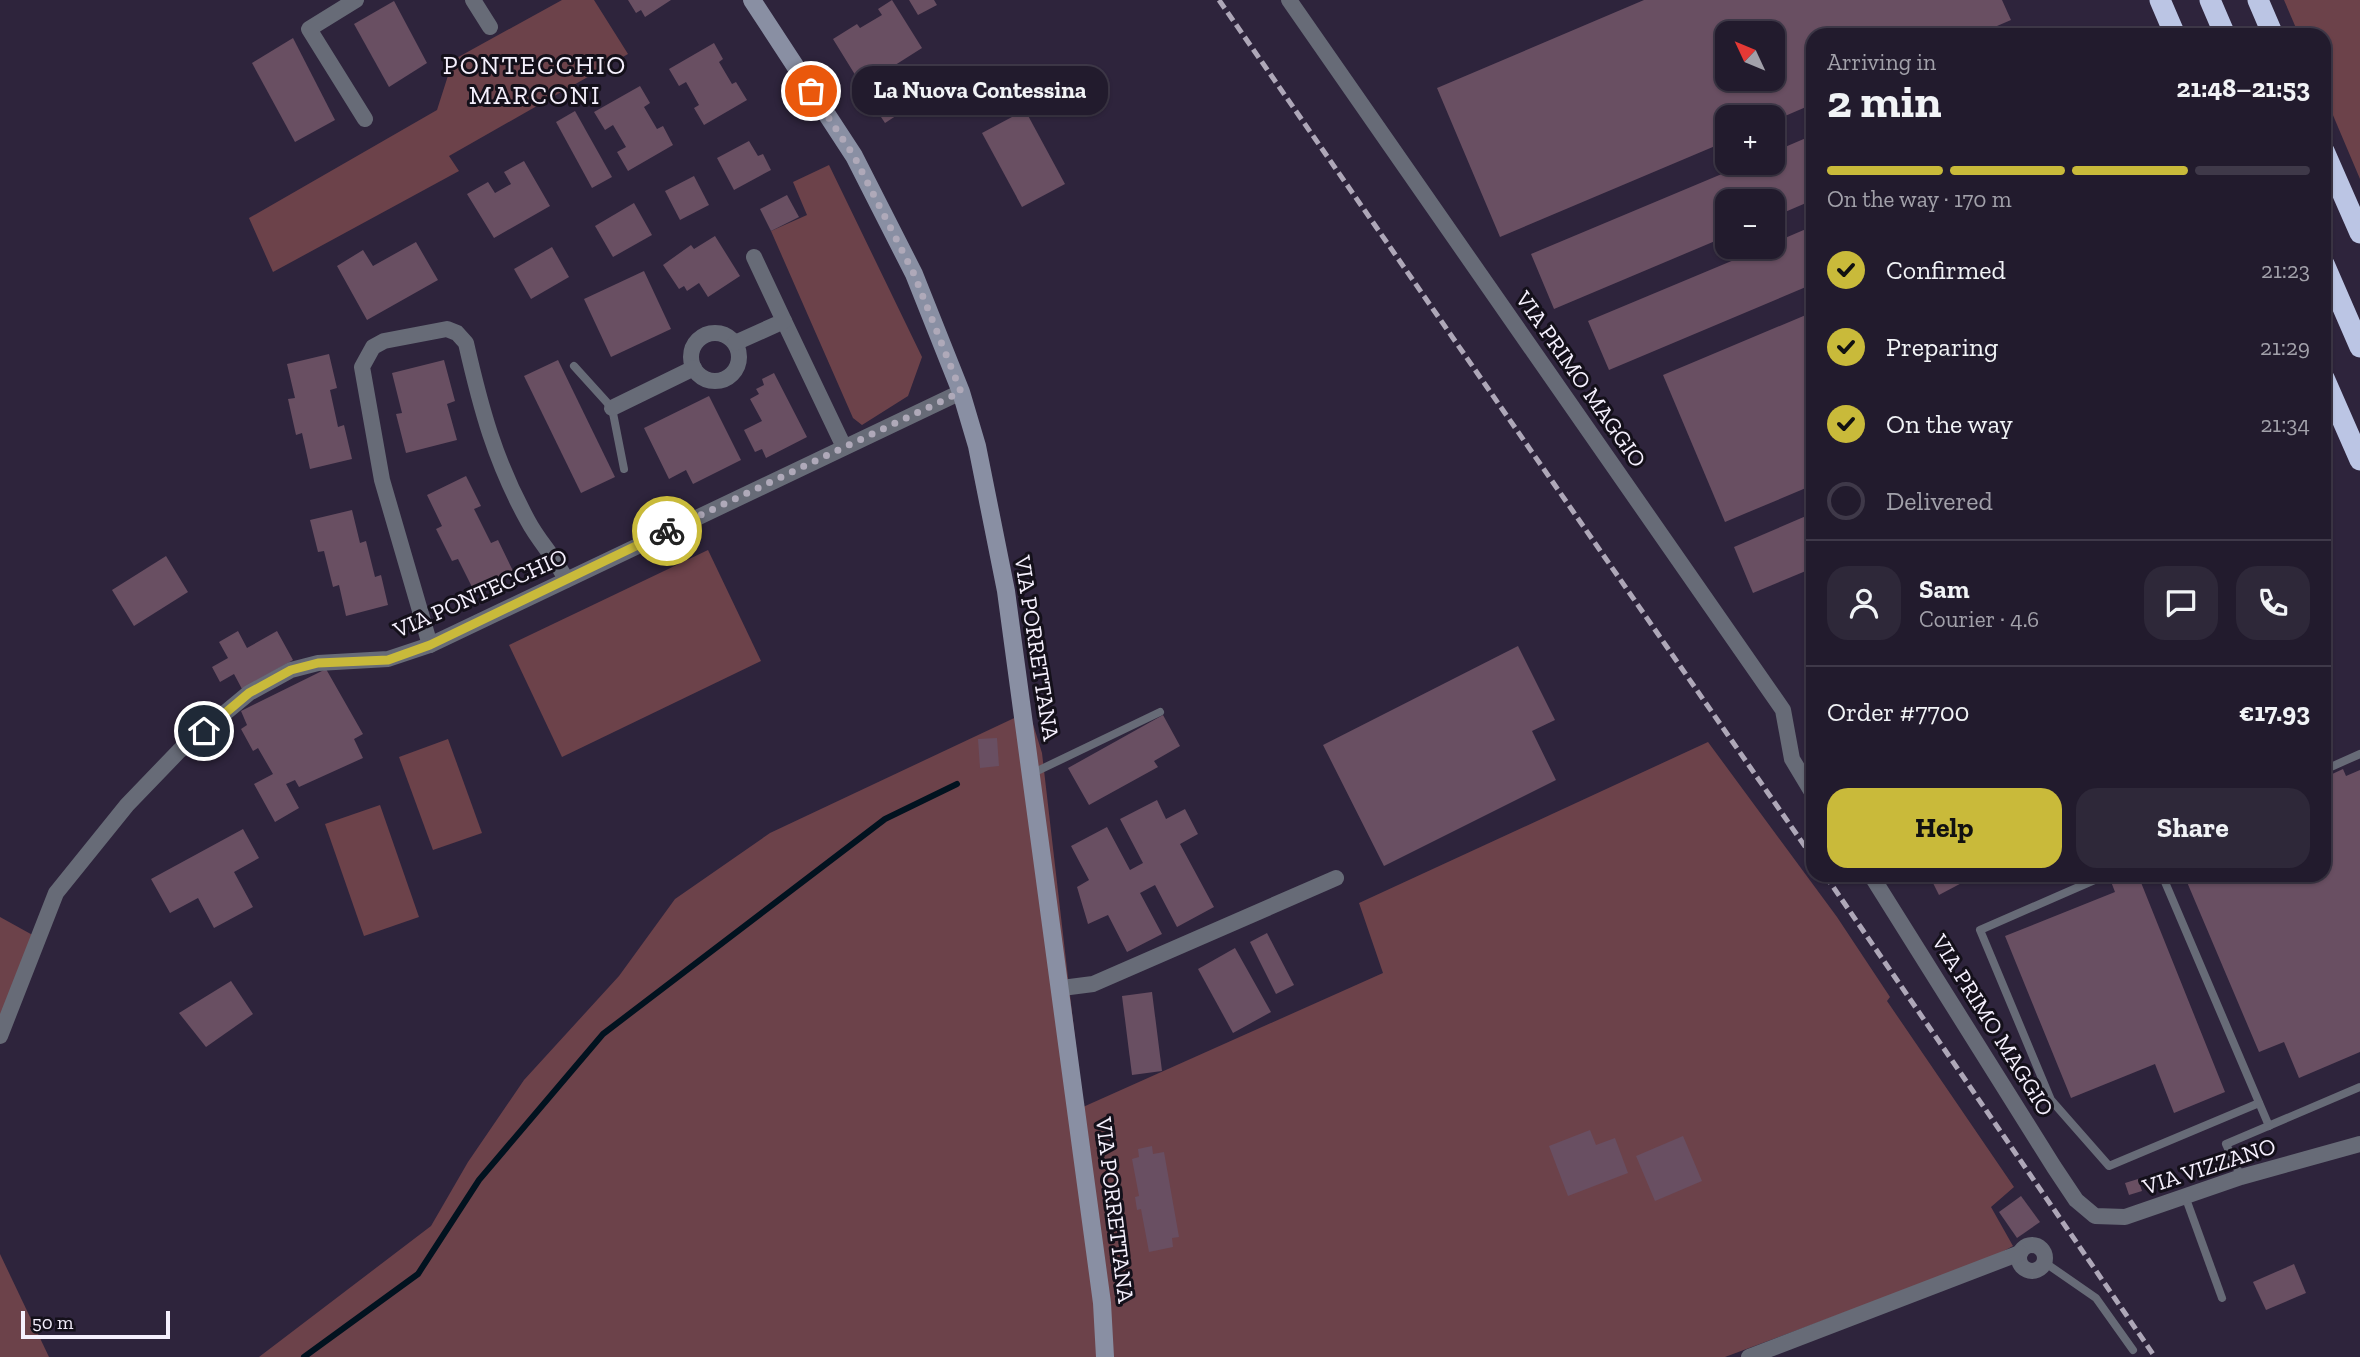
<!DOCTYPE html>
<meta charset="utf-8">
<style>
body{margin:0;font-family:"Zilla Slab",serif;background:#2e2839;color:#f1f3f6;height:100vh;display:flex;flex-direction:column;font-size:26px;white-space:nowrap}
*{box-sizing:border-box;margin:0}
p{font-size:23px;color:#a2a1aa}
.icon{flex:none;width:38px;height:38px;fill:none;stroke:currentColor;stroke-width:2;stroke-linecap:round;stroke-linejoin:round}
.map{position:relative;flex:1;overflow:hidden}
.side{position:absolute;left:1806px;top:28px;width:525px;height:854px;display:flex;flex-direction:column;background:#221b2d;border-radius:21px;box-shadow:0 2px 5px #0004,0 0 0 2px #3f3949}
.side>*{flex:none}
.needle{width:46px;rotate:314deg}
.fabs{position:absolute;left:1715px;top:21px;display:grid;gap:14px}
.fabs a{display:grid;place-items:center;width:70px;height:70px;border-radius:14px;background:#221b2d;box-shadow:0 2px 5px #0004,0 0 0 2px #3f3949;font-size:35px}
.scale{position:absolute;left:21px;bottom:18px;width:149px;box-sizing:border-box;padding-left:7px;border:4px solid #f5f0fd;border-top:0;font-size:19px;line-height:24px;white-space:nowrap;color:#f5f0fd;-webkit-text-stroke:5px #14101a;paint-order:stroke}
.pin{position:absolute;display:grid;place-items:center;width:60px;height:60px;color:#fff;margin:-30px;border:4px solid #fff;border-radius:50%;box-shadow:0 2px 7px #0007}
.courier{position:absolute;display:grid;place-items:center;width:70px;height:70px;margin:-35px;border:5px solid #c9ba3a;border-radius:50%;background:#fff;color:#222;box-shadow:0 2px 9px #0007}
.bubble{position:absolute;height:49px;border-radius:21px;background:#221b2d;box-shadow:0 2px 5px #0004,0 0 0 2px #3f3949;font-size:23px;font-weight:700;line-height:49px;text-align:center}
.summary em{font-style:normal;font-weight:700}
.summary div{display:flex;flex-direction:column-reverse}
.summary{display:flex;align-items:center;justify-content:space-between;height:119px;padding:0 21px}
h1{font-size:46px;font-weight:700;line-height:52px}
.bar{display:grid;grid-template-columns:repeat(4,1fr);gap:10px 7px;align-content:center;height:84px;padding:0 21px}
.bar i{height:9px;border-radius:5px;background:#3f3949}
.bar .on{background:#c9ba3a}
.bar p{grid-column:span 4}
.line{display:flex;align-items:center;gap:18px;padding:0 21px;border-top:2px solid #3f3949}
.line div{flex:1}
.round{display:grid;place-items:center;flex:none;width:74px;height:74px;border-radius:21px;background:#2e2839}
ol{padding:0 21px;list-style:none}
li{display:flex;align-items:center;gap:21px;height:77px}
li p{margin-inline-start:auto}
li .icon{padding:7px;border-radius:50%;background:#c9ba3a;color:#111;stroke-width:4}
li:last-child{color:#a2a1aa}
li i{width:38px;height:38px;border:4px solid #3f3949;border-radius:50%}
.action{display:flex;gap:14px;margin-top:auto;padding:14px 21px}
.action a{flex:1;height:80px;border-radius:21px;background:#c9ba3a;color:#111;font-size:28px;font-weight:700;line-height:80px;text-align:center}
.action a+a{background:#2e2839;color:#f1f3f6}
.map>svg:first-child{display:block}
</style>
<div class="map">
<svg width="2360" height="1357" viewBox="0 0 2360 1357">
<rect width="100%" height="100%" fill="#2e243c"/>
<!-- green -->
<g fill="#6c424a">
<path d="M 562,0 L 594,0 L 628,54 L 449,156 L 459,171 L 273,272 L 249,218 L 437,110 L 453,60 Z"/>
<path d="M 2284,0 L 2360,0 L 2360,179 L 2324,94 L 2324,35 L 2299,35 Z"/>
<path d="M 829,165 L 922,357 L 908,396 L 862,425 L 853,418 L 771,231 L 807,215 L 793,182 Z"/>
<path d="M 708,550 L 761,661 L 562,757 L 509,645 Z"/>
<path d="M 1029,711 L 1042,753 L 1083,1107 L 1383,973 L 1359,903 L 1708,742 L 1837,917 L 1890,997 L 1887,1001 L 2014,1187 L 1991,1207 L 2013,1246 L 1989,1259 L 1725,1357 L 259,1357 L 431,1226 L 468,1162 L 524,1080 L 619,976 L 675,899 L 770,833 Z"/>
<path d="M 448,739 L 482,833 L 433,850 L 399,757 Z"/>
<path d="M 380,805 L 419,917 L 364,936 L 325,824 Z"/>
<path d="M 0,917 L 38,938 L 0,1027 Z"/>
<path d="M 0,1254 L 49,1357 L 0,1357 Z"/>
</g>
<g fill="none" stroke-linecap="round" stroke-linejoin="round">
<!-- stream -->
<path stroke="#01121f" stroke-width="6" d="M 304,1357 L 418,1274 L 479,1180 L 603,1034 L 885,819 L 957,784"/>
</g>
<!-- building -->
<g fill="#694f62" fill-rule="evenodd">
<path d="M 628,0 L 671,0 L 645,17 L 641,10 L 636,13 Z"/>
<path d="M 892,0 L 922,48 L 862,86 L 833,39 L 857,24 L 860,28 L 882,15 L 878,9 Z"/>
<path d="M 909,0 L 934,0 L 937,5 L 918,15 Z"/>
<path d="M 1644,0 L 2002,0 L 2011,20 L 1976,35 L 1813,35 L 1813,104 L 1773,121 L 1773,117 L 1727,117 L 1727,141 L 1500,237 L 1437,88 ZM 1727,33 L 1773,33 L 1773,79 L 1727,79 Z"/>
<path d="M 394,1 L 427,63 L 389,87 L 354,24 Z"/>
<path d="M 293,38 L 335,120 L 295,142 L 252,63 Z"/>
<path d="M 714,43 L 723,59 L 719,62 L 732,84 L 736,82 L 747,100 L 704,125 L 694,108 L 699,105 L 686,82 L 679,86 L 669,69 Z"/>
<path d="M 640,86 L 650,103 L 644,107 L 657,129 L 663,126 L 673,145 L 628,171 L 617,152 L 626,147 L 613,125 L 605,130 L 594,112 Z"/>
<path d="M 901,99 L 908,108 L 885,123 L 879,114 Z"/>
<path d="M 1025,110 L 1065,184 L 1022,207 L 982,133 Z"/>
<path d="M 575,111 L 612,177 L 592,188 L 556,122 Z"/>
<path d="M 1813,135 L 1813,200 L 1773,217 L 1773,201 L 1727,201 L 1727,236 L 1554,309 L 1531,254 L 1748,163 L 1773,163 L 1773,152 Z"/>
<path d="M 749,141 L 758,156 L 763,154 L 771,170 L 734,190 L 717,158 Z"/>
<path d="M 524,161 L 550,206 L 494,238 L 467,194 L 488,182 L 495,193 L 511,184 L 504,172 Z"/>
<path d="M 694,176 L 709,205 L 680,220 L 665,191 Z"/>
<path d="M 787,195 L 799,217 L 771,231 L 760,209 Z"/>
<path d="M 634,203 L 652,235 L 613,257 L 595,226 Z"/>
<path d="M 1813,226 L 1813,284 L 1609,370 L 1588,321 L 1765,247 L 1773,247 L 1773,243 Z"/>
<path d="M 715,236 L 740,276 L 708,297 L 699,283 L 687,291 L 684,286 L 679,289 L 663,265 L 691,245 L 694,249 Z"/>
<path d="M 416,242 L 438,280 L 367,320 L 337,266 L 363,250 L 373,266 Z"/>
<path d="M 552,247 L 569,277 L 531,299 L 514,269 Z"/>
<path d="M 644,271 L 671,329 L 611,357 L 584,299 Z"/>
<path d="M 1813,312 L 1813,485 L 1725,522 L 1663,375 Z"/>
<path d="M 329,354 L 337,388 L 330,390 L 338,427 L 344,425 L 352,459 L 310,469 L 302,433 L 296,435 L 288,399 L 295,398 L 287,364 Z"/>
<path d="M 444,360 L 455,401 L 447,404 L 457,440 L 406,453 L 396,414 L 402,413 L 392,373 Z"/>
<path d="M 558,360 L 615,477 L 581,493 L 524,376 Z"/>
<path d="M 774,373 L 807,437 L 766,458 L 762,449 L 755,452 L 744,430 L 762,421 L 750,399 L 759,394 L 756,389 L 764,385 L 762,379 Z"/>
<path d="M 709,396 L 741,460 L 693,484 L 686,470 L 669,479 L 644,428 Z"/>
<path d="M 466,476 L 481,506 L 474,509 L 491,543 L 498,540 L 513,571 L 474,591 L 458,559 L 452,561 L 436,529 L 442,526 L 427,495 Z"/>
<path d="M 352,510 L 360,543 L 366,541 L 375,577 L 381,575 L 388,605 L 346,616 L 339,585 L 333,587 L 324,551 L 318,552 L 310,520 Z"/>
<path d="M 1813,513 L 1813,568 L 1753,593 L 1734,547 Z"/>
<path d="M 166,556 L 188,592 L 134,626 L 112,590 Z"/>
<path d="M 238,631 L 247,648 L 277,631 L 293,660 L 242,689 L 234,674 L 220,682 L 212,667 L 228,658 L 219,642 Z"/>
<path d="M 1518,646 L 1555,720 L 1532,731 L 1556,780 L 1384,866 L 1323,745 Z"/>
<path d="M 326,669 L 363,734 L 354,739 L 363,758 L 299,787 L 295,780 L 286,784 L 299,808 L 275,822 L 254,784 L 273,774 L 258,748 L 253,751 L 241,729 L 247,725 L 241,711 Z"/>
<path d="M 1163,715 L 1180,746 L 1154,761 L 1158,767 L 1089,805 L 1068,768 Z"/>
<path d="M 997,738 L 999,766 L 980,768 L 978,739 Z"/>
<path d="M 2343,769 L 2346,776 L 2360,770 L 2360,1052 L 2299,1078 L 2284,1042 L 2259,1052 L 2184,875 L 2324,875 L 2324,786 L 2333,782 L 2330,775 Z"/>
<path d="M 1157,800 L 1166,819 L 1185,809 L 1198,834 L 1180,844 L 1214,907 L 1177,927 L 1155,885 L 1140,893 L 1162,934 L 1127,952 L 1108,915 L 1088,924 L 1077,887 L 1089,880 L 1071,846 L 1107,827 L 1130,870 L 1143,863 L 1120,819 Z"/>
<path d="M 243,829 L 259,858 L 234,872 L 253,907 L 214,928 L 198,898 L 170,913 L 151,879 Z"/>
<path d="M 1939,875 L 1969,875 L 1971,878 L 1939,895 L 1931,879 Z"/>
<path d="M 2119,875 L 2138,875 L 2225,1092 L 2174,1113 L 2155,1064 L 2071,1098 L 2005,936 L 2115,892 L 2110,879 Z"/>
<path d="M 1267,933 L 1294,985 L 1276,994 L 1250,942 Z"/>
<path d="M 1235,948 L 1271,1012 L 1233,1033 L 1198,969 Z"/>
<path d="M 231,981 L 253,1014 L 206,1047 L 179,1013 Z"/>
<path d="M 1152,992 L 1162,1071 L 1132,1075 L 1122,996 Z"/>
<path d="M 1590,1130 L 1596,1145 L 1615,1138 L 1628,1173 L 1568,1196 L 1549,1146 Z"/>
<path d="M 1683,1136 L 1702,1181 L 1655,1201 L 1636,1156 Z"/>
<path d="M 1152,1146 L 1153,1154 L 1164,1152 L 1179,1237 L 1172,1238 L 1173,1247 L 1149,1252 L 1141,1209 L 1137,1210 L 1135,1197 L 1139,1196 L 1132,1159 L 1139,1157 L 1138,1149 Z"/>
<path d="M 2138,1179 L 2142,1191 L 2129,1195 L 2125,1183 Z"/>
<path d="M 2021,1196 L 2040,1222 L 2017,1238 L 1999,1212 Z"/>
<path d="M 2294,1264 L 2306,1293 L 2266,1310 L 2253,1282 Z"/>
</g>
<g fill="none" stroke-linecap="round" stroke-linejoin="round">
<!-- lane -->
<g stroke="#676b77" stroke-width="8">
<path d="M 574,366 L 612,408 L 624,469"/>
<path d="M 2324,770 L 2360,754"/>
<path d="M 1031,774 L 1160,712"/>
<path d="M 2106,875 L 1980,930 L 2051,1100 L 2109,1166 L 2259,1103"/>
<path d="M 2162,875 L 2269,1126"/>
<path d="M 2241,1177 L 2226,1144 L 2360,1087"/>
<path d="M 2185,1196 L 2222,1298"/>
<path d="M 2044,1262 L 2096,1298 L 2133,1350"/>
</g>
<!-- street -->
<g stroke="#676b77" stroke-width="16">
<path d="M 356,0 L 309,29 L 365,119"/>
<path d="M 473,0 L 490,27"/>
<path d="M 1289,0 L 1783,710 L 1792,759 L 1813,794"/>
<path d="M 784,321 L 844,447"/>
<circle cx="715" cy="357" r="24"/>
<path d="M 735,343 L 784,321 L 754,257"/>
<path d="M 612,408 L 694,368"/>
<path d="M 430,645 L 382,480 L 362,367 L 373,347 L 384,341 L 447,329 L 457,333 L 466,343 C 481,409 495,461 528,521 C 539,542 556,558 566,580"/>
<path d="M 1871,875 L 2054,1167 L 2076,1200 L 2095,1216 L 2125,1217 L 2241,1177 L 2360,1144"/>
<path d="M 1062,988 L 1093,984 L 1336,878"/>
<path d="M 0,1036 L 56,893 L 127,805 L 179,751 L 249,693 L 291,670 L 318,663 L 388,659 L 430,645 L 961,392"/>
<circle cx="2032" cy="1258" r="13"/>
<path d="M 1749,1357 L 2020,1253"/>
</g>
<!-- secondary -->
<path stroke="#898fa3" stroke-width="18" d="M 752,0 L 854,156 L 914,274 L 961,392 L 977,446 L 1006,591 L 1102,1303 L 1105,1357"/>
<!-- highway -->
<g stroke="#bbc5e4" stroke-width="21">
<path d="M 2160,0 L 2175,35"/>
<path d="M 2210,0 L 2225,35"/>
<path d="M 2258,0 L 2273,35"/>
<path d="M 2324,151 L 2360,233"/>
<path d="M 2324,264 L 2360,347"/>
<path d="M 2324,378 L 2360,460"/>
</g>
<!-- rail -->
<g stroke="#aea7b8" stroke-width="5" stroke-dasharray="10 5" stroke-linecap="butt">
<path d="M 1219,0 L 1813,858"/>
<path d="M 1825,875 L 2155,1357"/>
</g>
</g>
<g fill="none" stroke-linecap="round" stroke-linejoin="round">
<!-- done -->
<path stroke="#afa9b9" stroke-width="7" stroke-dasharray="0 12.6" d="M 667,531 L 961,392 L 914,274 L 854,156 L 811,91"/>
<!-- route -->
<path stroke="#c9ba3a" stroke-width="9" d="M 204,731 L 249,693 L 291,670 L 318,663 L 388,660 L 430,645 L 667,531"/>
</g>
<g text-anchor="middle" stroke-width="6" stroke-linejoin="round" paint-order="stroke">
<!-- street labels -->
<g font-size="23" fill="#f5f0fd" stroke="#14101a">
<text transform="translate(1581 379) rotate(55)" y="8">VIA PRIMO MAGGIO</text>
<text transform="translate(480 593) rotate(-24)" y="8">VIA PONTECCHIO</text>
<text transform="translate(1037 648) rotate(81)" y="8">VIA PORRETTANA</text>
<text transform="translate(1993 1025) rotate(58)" y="8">VIA PRIMO MAGGIO</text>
<text transform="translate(2209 1166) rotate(-18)" y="8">VIA VIZZANO</text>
<text transform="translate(1115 1210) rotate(83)" y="8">VIA PORRETTANA</text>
</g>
<!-- quarter labels -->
<g font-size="26" letter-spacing="2" fill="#f5f0fd" stroke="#14101a">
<text x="535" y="74">PONTECCHIO<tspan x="535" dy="30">MARCONI</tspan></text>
</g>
</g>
</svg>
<div class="fabs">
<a><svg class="needle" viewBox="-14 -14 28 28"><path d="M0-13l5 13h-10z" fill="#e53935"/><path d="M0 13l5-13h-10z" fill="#a2a1aa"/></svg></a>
<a>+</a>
<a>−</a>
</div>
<div class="scale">50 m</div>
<div class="pin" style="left:811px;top:91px;background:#ea580c"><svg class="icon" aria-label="bag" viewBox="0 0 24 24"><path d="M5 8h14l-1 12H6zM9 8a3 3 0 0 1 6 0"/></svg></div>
<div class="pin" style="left:204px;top:731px;background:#1f2937"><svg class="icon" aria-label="home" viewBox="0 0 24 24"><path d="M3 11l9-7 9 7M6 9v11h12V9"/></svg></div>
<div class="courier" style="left:667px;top:531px"><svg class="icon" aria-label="bike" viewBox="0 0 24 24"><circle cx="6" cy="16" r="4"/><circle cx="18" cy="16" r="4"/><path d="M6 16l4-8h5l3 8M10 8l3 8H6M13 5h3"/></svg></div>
<div class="bubble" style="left:852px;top:66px;width:256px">La Nuova Contessina</div>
<section class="side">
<div class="summary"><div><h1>2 min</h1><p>Arriving in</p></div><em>21:48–21:53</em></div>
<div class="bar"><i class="on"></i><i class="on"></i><i class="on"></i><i></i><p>On the way · 170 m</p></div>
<ol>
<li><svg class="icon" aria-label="check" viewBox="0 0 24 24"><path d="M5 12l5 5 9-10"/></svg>Confirmed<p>21:23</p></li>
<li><svg class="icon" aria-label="check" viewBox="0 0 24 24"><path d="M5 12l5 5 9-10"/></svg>Preparing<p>21:29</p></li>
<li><svg class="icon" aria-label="check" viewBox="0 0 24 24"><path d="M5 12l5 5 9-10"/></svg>On the way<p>21:34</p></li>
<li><i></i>Delivered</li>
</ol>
<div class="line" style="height:126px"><a class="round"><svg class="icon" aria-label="person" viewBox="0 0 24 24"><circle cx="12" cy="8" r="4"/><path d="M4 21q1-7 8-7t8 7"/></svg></a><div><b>Sam</b><p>Courier · 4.6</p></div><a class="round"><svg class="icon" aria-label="chat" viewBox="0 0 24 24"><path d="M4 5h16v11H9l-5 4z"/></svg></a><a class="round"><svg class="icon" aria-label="phone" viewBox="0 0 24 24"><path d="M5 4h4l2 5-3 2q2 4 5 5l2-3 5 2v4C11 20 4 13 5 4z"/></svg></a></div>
<div class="line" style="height:91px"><div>Order #7700</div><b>€17.93</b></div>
<div class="action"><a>Help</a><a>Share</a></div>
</section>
</div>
